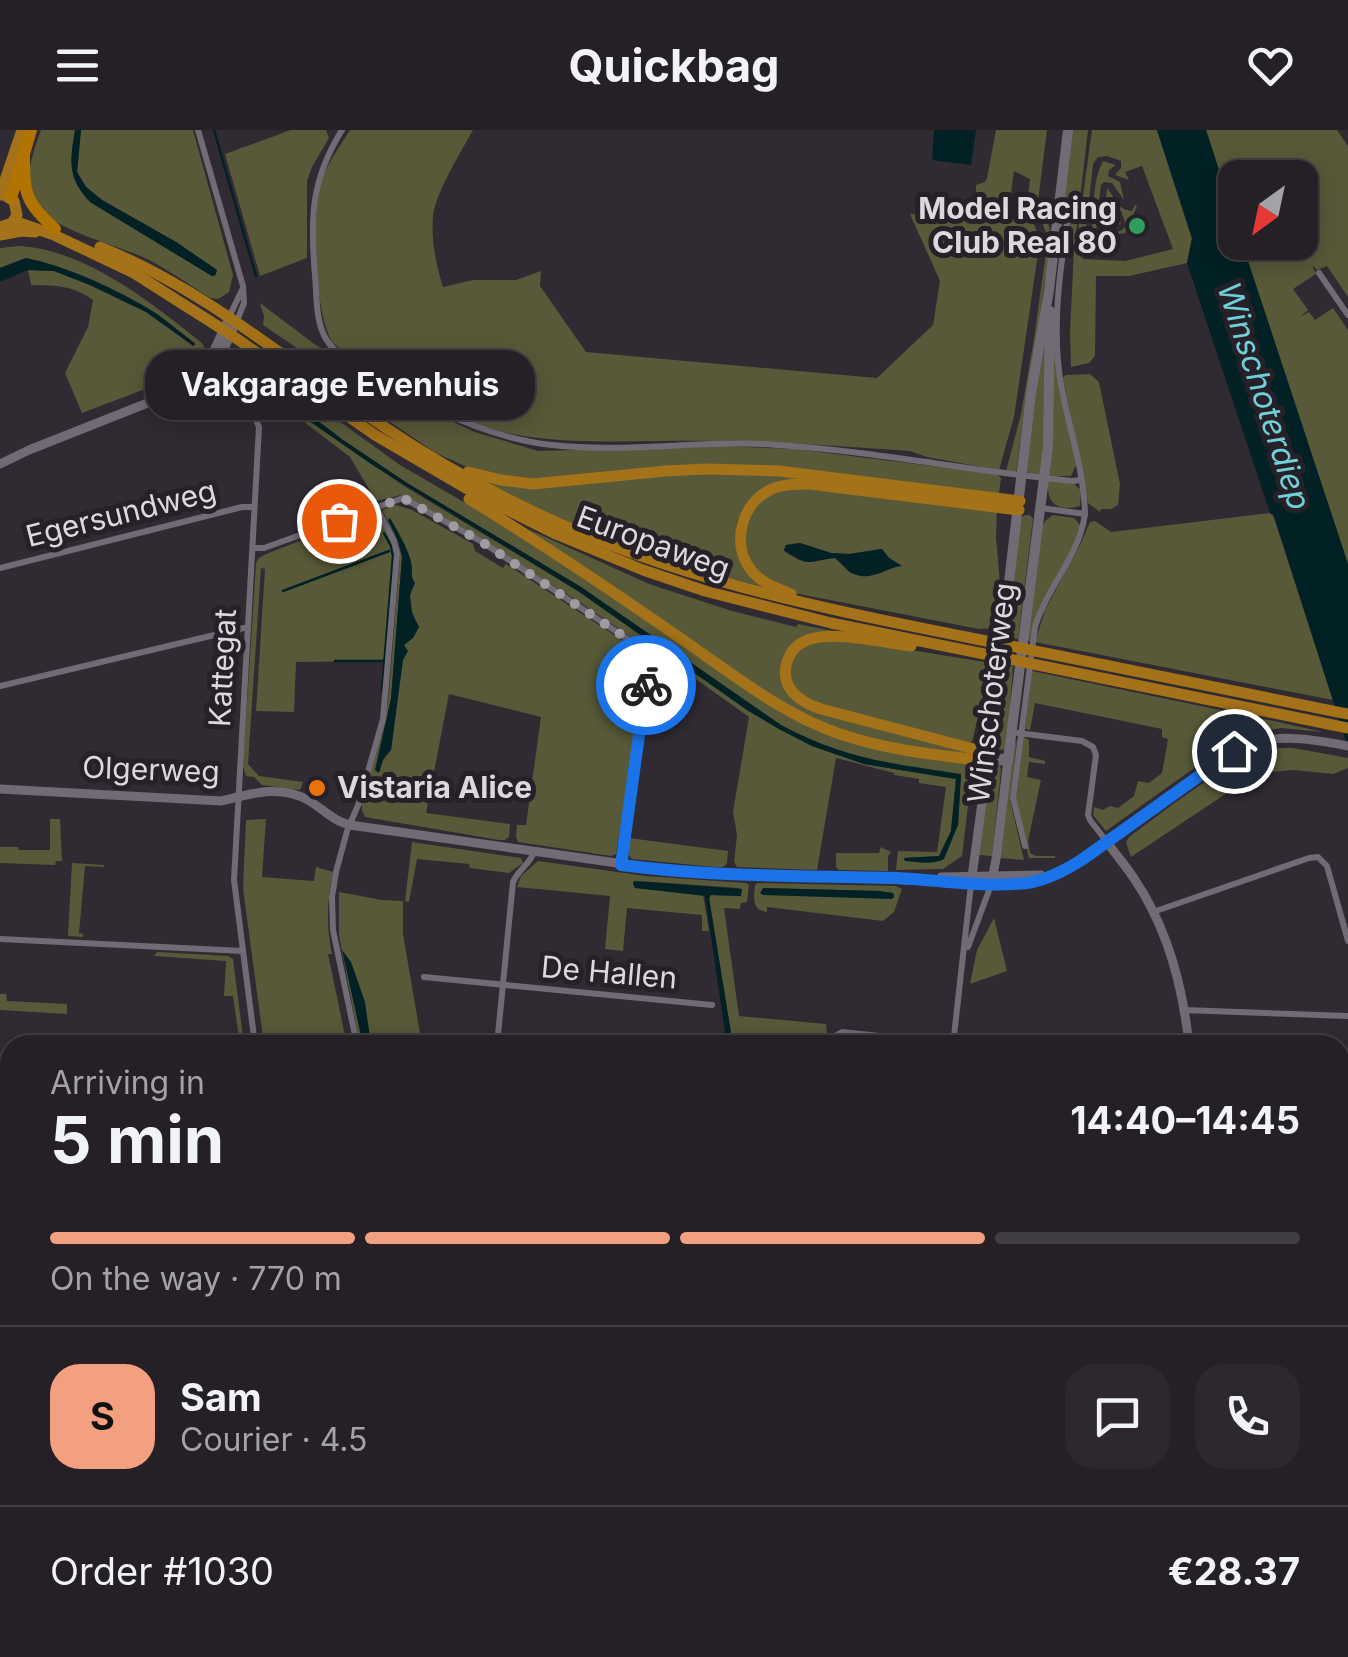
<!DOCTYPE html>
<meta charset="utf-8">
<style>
body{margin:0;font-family:Inter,sans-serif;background:#2c282e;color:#f1f3f6;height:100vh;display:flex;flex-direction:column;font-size:38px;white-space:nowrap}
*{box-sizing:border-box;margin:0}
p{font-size:32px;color:#a3a3a7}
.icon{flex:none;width:55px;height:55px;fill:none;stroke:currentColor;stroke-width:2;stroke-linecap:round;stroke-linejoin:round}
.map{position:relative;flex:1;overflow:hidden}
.details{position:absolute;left:0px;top:905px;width:1350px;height:622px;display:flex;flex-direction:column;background:#242026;border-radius:30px 30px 0 0;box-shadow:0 5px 25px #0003,0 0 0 2px #413e43}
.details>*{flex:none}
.needle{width:65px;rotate:213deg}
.buttons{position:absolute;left:1218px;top:30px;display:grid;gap:20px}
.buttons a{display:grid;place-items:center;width:100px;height:100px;border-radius:20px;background:#242026;box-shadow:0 5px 25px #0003,0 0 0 2px #413e43;font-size:50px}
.pin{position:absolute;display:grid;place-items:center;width:85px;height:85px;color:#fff;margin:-42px;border:5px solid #fff;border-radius:50%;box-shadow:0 2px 10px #0007}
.courier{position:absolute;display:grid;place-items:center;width:100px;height:100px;margin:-50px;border:8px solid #1a73e8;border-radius:50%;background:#fff;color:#222;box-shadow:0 2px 12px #0007}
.bubble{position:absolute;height:70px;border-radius:30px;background:#242026;box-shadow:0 5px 25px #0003,0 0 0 2px #413e43;font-size:32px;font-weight:700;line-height:70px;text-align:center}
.overview em{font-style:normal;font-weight:700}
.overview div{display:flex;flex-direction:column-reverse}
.overview{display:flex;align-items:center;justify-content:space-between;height:170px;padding:0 50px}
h1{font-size:65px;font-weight:700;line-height:75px}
.bar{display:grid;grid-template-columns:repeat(4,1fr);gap:15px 10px;align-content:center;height:120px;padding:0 50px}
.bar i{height:12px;border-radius:8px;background:#413e43}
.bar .selected{background:#f2a07f}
.bar p{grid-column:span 4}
.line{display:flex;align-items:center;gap:25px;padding:0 50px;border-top:2px solid #413e43}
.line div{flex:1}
.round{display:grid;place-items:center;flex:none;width:105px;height:105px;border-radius:30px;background:#2c282e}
header{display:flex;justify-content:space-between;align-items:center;height:130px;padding:0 50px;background:#242026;font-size:45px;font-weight:700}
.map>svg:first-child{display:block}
</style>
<header><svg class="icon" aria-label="menu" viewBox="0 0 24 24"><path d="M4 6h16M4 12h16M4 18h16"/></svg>Quickbag<svg class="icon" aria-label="heart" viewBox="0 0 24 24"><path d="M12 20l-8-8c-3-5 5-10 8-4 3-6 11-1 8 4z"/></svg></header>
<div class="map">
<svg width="1348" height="1527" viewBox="0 0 1348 1527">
<rect width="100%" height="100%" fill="#302a33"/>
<!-- green -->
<g fill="#575938" fill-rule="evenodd">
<path d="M 41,0 L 75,0 C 70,32 67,47 90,72 L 212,146 L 215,146 L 217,140 L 176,112 L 102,70 L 86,57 L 77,42 L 81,0 L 193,0 L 233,145 L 229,162 L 218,169 L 210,168 C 190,155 170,141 149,130 C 120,115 46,100 32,69 C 23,49 34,19 41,0 Z"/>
<path d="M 291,0 L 326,0 L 329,8 L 312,37 L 307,51 L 307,128 L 260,146 L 225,24 Z"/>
<path d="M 350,0 L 473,0 C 461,22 436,62 433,86 C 431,109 436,135 443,157 L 473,150 L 516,150 L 541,141 L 540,156 L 586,222 L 877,248 L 933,195 L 940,151 L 910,84 L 1032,90 L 1040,108 L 1039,117 L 1014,287 L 999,340 L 927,327 L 910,321 C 845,317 779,311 713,311 C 652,310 582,315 523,306 C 457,295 385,253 333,213 C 314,184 312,90 320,56 C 325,36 339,18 350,0 Z"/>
<path d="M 996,0 L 1047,0 L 1037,79 L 1027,78 L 1030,49 L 1014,41 L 1010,71 L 976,67 L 976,55 L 985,52 L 987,48 Z"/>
<path d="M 1072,0 L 1088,0 L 1075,111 L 1077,109 L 1092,0 L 1157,0 L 1192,109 L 1187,133 L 1129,146 L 1096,146 L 1095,226 L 1089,233 L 1071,237 L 1070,202 L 1074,119 L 1080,120 L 1083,129 L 1125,131 L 1173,119 L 1142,36 L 1125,42 L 1129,50 L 1115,45 L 1121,38 L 1121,31 L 1107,26 L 1098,27 L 1093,34 L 1086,98 L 1092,105 L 1099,104 L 1104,88 L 1107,89 L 1111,98 L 1117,102 L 1122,100 L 1126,95 L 1121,81 L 1106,68 L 1107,58 C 1115,67 1117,80 1132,81 L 1135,75 L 1137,76 L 1125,103 L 1085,109 L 1083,115 L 1073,115 L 1068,112 L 1072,82 L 1062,80 Z"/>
<path d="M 1206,0 L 1337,0 L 1348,16 L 1348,167 L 1327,136 L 1317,140 L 1312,135 L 1316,144 L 1293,159 L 1308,180 L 1300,187 L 1309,182 L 1315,190 L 1333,178 L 1348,200 L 1348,434 L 1242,113 L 1300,112 L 1300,48 L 1235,48 L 1235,90 Z"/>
<path d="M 1103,31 L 1116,35 L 1109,40 L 1108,46 L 1120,52 L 1124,70 L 1112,53 L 1104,52 L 1101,55 L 1099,70 L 1115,83 L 1121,93 L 1117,96 L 1111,85 L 1103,82 L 1097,87 L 1097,97 L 1094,100 L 1092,96 C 1094,75 1093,49 1103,31 Z"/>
<path d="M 1041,89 L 1048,93 C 1055,113 1046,141 1043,162 C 1035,221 1023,279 1017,339 L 1015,342 L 1006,341 L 1021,284 L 1034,209 L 1048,108 Z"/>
<path d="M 19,116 C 85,119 153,174 202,213 L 204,217 L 196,234 L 182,245 L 82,283 L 65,243 L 88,197 L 93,170 C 74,156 55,155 31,155 L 28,140 L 54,141 L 90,155 L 146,182 L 193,216 L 195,213 L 147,178 L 58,137 L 26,128 L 0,138 L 0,118 Z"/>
<path d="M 260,173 L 313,213 L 390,263 L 475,302 L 538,321 L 718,316 L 795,319 L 997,344 L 1001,348 L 999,364 L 769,338 L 519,350 L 467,337 L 436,323 L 347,263 L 297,218 L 263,195 L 264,186 Z"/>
<path d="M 1045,191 L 1046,281 L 1042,343 L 1039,345 L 1026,342 Z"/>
<path d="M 1053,199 L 1055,221 L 1076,335 L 1071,346 L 1047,346 Z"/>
<path d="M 252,224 L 303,265 L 400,335 L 505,396 L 801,591 L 971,634 L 970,660 L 962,726 L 943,739 L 896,740 L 898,721 L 937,722 L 946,657 L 919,653 L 919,649 L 894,645 L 894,643 L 836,628 L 817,740 L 737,737 L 734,732 L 737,705 L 733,682 L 749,587 L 665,527 L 655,524 C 575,467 493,416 407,368 L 401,365 L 376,371 L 350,327 L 308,295 L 245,242 ZM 255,243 L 343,310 L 407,353 L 581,457 L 781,595 C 840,627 896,636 961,645 L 958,695 L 941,731 L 905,730 L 904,728 L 939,726 L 951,701 L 956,649 L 864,634 L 812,616 L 779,599 L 747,580 L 578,461 L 404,356 L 305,288 Z"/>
<path d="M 1090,244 L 1099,252 L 1120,354 L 1118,375 L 1111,379 L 1101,379 L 1100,382 L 1088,373 L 1063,248 L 1066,245 Z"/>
<path d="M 674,343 L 812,347 L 811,351 L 747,372 L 737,391 L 735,410 L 762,455 L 759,456 C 722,446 684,437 647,424 C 586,403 528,374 470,344 L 496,352 Z"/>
<path d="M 1048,350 L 1074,354 L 1081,360 L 1080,376 C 1057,382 1046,374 1048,350 Z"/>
<path d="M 794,358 L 997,380 L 996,407 L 1000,453 L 994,498 L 979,499 L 799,464 C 792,462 783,459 776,455 C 743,436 731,395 764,369 C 771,363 784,361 794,358 ZM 800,413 L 831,423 L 849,424 L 882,419 L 889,428 L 900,435 L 878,444 L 849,441 L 835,428 C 807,431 810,438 784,421 L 786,415 Z"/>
<path d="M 396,375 L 412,380 L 473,414 L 475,421 L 503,438 L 506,434 L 640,522 L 646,535 L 616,724 L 611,726 L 518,712 L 516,707 L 517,695 L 526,695 L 541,587 L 449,564 L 426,683 L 510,694 L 509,707 L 505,710 L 499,710 L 365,687 L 362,680 L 362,671 L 383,600 L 388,573 L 400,427 L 398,412 L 382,380 ZM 397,401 L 412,437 L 410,446 C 415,456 411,457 410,467 C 410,479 414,488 419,497 L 404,515 L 391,620 L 375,641 L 391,569 L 402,427 L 396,406 Z"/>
<path d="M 375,382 L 393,415 L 394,427 L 386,531 L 296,532 L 294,582 L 256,581 L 265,439 L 261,438 L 248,634 L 259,646 L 303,652 L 300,660 L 262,655 L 254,647 L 246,646 L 243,636 L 256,433 L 259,428 L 266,424 Z"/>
<path d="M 1270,383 L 1273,385 L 1333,570 L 1035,512 L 1045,480 L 1080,415 L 1090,392 L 1095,391 L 1111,402 Z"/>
<path d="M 1025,385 L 1030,385 L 1033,389 L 1018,509 L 1005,506 L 1021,387 Z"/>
<path d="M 1053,385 L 1074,388 L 1080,395 C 1069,437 1037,468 1030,511 L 1026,511 L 1042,397 L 1045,391 Z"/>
<path d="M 528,399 L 649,454 L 732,481 L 796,497 L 798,494 L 853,505 C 827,504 802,498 785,523 L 788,563 L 972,621 L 971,626 L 896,616 L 832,598 L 771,566 Z"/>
<path d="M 842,509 L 991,533 L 972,612 L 969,613 L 822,576 L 796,562 L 789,544 L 797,520 L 815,510 Z"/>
<path d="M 1002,535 L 1013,536 L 1007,620 L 991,619 Z"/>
<path d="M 1032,541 L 1283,593 L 1323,602 L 1281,598 L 1247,605 L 1211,626 L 1106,701 L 1093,685 L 1094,677 L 1103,680 L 1110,676 L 1118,678 L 1134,666 L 1138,651 L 1149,653 L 1162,643 L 1168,609 L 1162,607 L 1162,599 L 1035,573 L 1030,600 L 1025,599 Z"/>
<path d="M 1024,607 L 1029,610 L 1029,627 L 1045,631 L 1045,634 L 1029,632 L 1027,647 L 1041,650 L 1028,711 L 1030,723 L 1036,726 L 1055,726 L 1055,728 L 1029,728 L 1015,676 L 1019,631 Z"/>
<path d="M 1017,610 L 1010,670 L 1024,730 L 1000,728 L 1013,617 Z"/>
<path d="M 1279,618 L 1293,618 L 1348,628 L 1348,638 L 1333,644 L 1293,640 L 1271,642 L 1248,649 L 1131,727 L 1126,712 L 1129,707 C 1176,673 1222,632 1279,618 Z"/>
<path d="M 989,635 L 1000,636 L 1001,641 L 992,726 L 978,725 Z"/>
<path d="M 50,689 L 60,689 L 62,731 L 56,731 L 55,735 L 0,733 L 0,717 L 18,717 L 19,720 L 50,720 Z"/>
<path d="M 266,689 L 262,747 L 314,751 L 316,737 L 333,742 C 327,770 326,795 332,824 L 328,824 L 347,915 L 264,915 L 243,758 L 246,690 Z"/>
<path d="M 629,708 L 728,721 L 727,733 L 723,737 L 715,737 L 632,729 L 627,723 Z"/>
<path d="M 412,712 L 521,728 L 523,733 L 509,743 L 470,738 L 469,734 L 417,729 L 409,772 L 405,771 Z"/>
<path d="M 881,717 L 891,722 L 888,726 L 888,741 L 839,740 L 836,737 L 836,723 L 879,723 Z"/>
<path d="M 538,731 L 646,746 L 746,753 L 749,755 L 747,772 L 741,773 L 740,779 L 724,778 L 739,886 L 826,894 L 827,905 L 824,915 L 733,915 L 709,768 L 710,765 L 741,766 L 739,758 L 638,751 L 634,756 L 636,758 L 703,764 L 709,801 L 702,801 L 702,785 L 627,778 L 623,821 L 605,819 L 610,766 L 517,757 L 521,746 Z"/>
<path d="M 72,733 L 104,735 L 104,737 L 85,736 L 79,803 L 83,804 L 83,807 L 68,806 Z"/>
<path d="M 758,753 L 896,756 L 902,759 L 894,782 L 883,791 L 767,777 L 767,782 C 751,780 754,767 755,755 ZM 762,758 L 878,761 L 893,763 L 894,768 L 830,766 Z"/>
<path d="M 339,762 L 382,770 L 403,771 L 403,804 L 422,915 L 360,915 L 339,805 Z"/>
<path d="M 994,788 L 1007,841 L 970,854 L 977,820 Z"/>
<path d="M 157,822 L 228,826 L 233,829 L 244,915 L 240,915 L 233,866 L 224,866 L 226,831 L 154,826 Z"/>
<path d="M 0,864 L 6,864 L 7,871 L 67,874 L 67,884 L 0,880 Z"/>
<path d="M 716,1518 L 850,1518 L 856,1527 L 723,1527 Z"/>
</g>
<!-- water -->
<g fill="#022124">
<path d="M 75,0 L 81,0 L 77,42 L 86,57 L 102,70 L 176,112 L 217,140 L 215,145 L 212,146 L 90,72 C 67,47 70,32 75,0 Z"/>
<path d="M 934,0 L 976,0 L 971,35 L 932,30 Z"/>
<path d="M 1157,0 L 1206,0 L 1235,90 L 1235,112 L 1242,113 L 1348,434 L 1348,618 L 1274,386 L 1270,383 L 1187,133 L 1192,108 Z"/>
<path d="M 26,128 C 66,136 109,156 144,176 C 162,186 179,201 195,214 L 194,216 L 146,182 L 90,155 L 54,141 L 28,140 L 0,152 L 0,138 Z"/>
<path d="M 255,243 L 343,310 L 407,353 L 581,457 L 781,595 C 846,630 891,633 961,644 L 958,695 L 944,729 C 934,735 917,732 905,731 L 904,728 L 939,726 L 951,701 L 956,649 L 864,634 L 812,616 L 779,599 L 747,580 L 578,461 L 374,336 L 305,288 L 267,256 Z"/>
<path d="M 390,388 C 397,400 406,415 410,428 C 414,439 409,444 415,453 L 410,465 L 412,483 L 419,497 L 413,508 L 404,515 L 408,521 L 403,530 L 391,620 L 384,627 L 379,643 L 375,640 L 391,569 L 402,427 L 399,413 L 388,390 Z"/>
<path d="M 800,413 L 831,423 L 849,424 L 882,419 L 889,428 L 902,436 C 885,437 872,452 854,444 C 847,442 841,432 835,428 C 806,431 811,438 784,420 L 786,415 Z"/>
<path d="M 634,751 L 742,759 L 741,766 L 711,765 L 709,768 L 733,915 L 727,915 L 705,766 L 635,758 L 633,754 Z"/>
<path d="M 763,758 L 879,761 L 893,763 L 894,766 L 892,769 L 763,765 L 760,763 Z"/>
<path d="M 342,820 L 351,832 L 365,872 L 371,915 L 363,915 Z"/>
</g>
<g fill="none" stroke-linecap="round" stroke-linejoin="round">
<!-- stream -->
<g stroke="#022124" stroke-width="2.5">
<path d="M 214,0 L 256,146"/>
<path d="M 283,461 L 389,421"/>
<path d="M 335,531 L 383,531"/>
<path d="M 382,561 L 393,426 L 391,416 L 384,403"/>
</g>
<!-- minor -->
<g stroke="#716b75" stroke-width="6">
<path d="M 198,0 L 243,156 L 244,173 L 237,191"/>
<path d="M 342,0 C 311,50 310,88 315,145 C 317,166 315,194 328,212 C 336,224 352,231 364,239 C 419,274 486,308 552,315 C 622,323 694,311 764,314 C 868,320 970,341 1073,351 L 1081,350"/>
<path d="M 1319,143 L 1348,185"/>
<path d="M 229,187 L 243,158"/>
<path d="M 207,245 L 255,287 L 259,297 L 234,750 L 255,915"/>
<path d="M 1041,378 L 1085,384 C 1084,338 1067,293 1060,248 C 1052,196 1060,139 1068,87 L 1057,87"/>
<path d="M 253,418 L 264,418 L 403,368 L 482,412 L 644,520 L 648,527 L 649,533 L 621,734"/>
<path d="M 0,438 L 242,377 L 254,377"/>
<path d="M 0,556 L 248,497"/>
<path d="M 1018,603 L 1082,611 L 1093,617 L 1096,625 L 1088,685 L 1090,690 L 1107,712"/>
<path d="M 1025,716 L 1013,668 L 1035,497 C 1047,457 1079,427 1085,384"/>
<path d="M 1153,782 L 1309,728 L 1318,727 L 1327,736 L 1348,811"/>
<path d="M 0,809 L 243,821"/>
<path d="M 968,817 L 991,755"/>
<path d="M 424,847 L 712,875"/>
<path d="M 1184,880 L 1348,886"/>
<path d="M 357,915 L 333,800 L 332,767 L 336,742 L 347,701 L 359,673 L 383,589 L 397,424 L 394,411 L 376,377"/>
<path d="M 497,915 L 513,752 C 518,740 530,734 534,722"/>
<path d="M 831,915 L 835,906 L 842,902 L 954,914"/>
<path d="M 953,915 L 971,754"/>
<path d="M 0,950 L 10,950"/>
<path d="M 0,1089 L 10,1090"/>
<path d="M 0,1230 L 10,1231"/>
<path d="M 1340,1329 L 1348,1329"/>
<path d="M 0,1378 L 10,1379"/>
<path d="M 711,1518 L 718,1527"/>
<path d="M 832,1518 L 839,1527"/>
<path d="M 262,1527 L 262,1518"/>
<path d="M 1273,1527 L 1276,1518"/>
</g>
<!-- tertiary -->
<g stroke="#716b75" stroke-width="9">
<path d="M 208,242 L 212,225 L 229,188"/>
<path d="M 0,334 L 29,320 L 198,253 C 218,238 226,214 236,192"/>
<path d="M 0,659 L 221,671 C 250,664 279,654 308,670 C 323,679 333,691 350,695 L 673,741 L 1011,754 L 1038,751 L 1070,737 L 1233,621 C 1272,602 1307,608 1348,616"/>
<path d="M 1107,712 C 1116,725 1127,737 1135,750 C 1168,799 1183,858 1189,915"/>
<path d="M 941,747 L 1041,745"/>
<path d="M 971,754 L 988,628"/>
<path d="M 991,755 L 996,729 L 1008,630 L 1003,628"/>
<path d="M 0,1460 L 5,1527"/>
<path d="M 1128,1527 L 1129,1518"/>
</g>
<!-- secondary -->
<g stroke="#716b75" stroke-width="10">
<path d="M 989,623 L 1031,264 L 1049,160 L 1068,0"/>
<path d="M 987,631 L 1008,630 L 1048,317 L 1050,181"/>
</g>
<!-- trunk -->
<g stroke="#a47218" stroke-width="11">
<path d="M 0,65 L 22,0"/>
<path d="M 14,91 L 54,105 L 134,143 L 230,204 L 375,305 L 476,364 L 556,404 L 643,440 L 705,461 L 831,493 L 1348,598"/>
<path d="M 0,97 L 12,93 L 17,85 L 14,71 L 4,65"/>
<path d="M 0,105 L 22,101 L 35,102"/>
<path d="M 100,117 C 205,159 292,235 386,298 C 432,329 480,356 530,380 C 669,448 820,478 971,508 C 1096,534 1222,559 1348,584"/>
<path d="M 468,342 L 501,350 L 533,354 L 666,341 L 705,339 L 779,341 L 1020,371"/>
<path d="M 469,369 C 541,413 611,460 680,508 C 730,542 780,583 837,603 C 885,620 937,625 987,631"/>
<path d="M 791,464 C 776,458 761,453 751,440 C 731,414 741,374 770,360 C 782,354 796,354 809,354 L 1019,380"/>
<path d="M 911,516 C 879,513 807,491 790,525 C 786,533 784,540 786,549 C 790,566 806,574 821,579 L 989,623"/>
</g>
<!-- motorway -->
<g stroke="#b17400" stroke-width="12">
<path d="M 24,24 C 24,65 25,71 55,99"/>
<path d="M 11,68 L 31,0"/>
</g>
</g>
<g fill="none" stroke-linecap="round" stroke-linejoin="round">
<!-- done -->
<path stroke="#9f9ba2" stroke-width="10" stroke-dasharray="0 18" d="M 339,391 L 403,368 L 482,412 L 644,520 L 648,527 L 646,555"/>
<!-- route -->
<path stroke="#1a73e8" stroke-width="12" d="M 646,555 L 621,735 C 713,747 805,746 897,748 C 940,750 983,758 1027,753 C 1047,750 1066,740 1083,729 L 1234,621"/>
</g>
<!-- markers -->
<circle fill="#2e9e5b" stroke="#262129" stroke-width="4" cx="1137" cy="96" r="10"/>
<circle fill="#e8710a" stroke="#262129" stroke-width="4" cx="317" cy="658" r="10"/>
<g text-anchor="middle" stroke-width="10" stroke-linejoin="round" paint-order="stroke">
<!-- poi labels -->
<g font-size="30" font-weight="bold" fill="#dbd8de" stroke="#262129" text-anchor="end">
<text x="1117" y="89">Model Racing<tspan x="1117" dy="34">Club Real 80</tspan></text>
<text x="337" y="668" text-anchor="start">Vistaria Alice</text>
</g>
<!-- street labels -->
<g font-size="30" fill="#dbd8de" stroke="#262129">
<text transform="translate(121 384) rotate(-14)" y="10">Egersundweg</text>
<text transform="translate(653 413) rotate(20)" y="10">Europaweg</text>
<text transform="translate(223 538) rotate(-87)" y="10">Kattegat</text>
<text transform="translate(992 563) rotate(-83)" y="10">Winschoterweg</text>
<text transform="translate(151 640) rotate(2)" y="10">Olgerweg</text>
<text transform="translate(609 843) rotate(5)" y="10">De Hallen</text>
</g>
<!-- water labels -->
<g font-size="32" font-style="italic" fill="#70d0d9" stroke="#262129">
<text transform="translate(1264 266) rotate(72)" y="11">Winschoterdiep</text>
</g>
</g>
</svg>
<div class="buttons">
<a><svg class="needle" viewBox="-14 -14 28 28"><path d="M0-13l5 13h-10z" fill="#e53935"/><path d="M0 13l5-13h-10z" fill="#a3a3a7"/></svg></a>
</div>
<div class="pin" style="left:339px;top:391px;background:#ea580c"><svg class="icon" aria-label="bag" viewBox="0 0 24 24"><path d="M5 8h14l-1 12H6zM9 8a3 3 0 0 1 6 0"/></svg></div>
<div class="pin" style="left:1234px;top:621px;background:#1f2937"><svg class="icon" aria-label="home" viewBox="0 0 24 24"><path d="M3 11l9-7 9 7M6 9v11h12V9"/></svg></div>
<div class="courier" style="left:646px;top:555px"><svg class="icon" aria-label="bike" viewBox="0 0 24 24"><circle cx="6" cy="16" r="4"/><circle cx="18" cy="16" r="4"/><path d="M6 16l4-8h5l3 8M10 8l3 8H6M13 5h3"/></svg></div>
<div class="bubble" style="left:145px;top:220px;width:390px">Vakgarage Evenhuis</div>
<section class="details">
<div class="overview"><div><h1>5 min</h1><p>Arriving in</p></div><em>14:40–14:45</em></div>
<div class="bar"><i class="selected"></i><i class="selected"></i><i class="selected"></i><i></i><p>On the way · 770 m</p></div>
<div class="line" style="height:180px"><b class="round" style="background:#f2a07f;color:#111">S</b><div><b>Sam</b><p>Courier · 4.5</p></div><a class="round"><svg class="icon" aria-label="chat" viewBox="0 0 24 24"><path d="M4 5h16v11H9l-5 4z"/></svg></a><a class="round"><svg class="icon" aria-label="phone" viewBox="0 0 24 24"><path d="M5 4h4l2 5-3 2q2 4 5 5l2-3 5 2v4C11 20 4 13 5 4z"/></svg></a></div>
<div class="line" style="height:130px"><div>Order #1030</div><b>€28.37</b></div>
</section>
</div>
